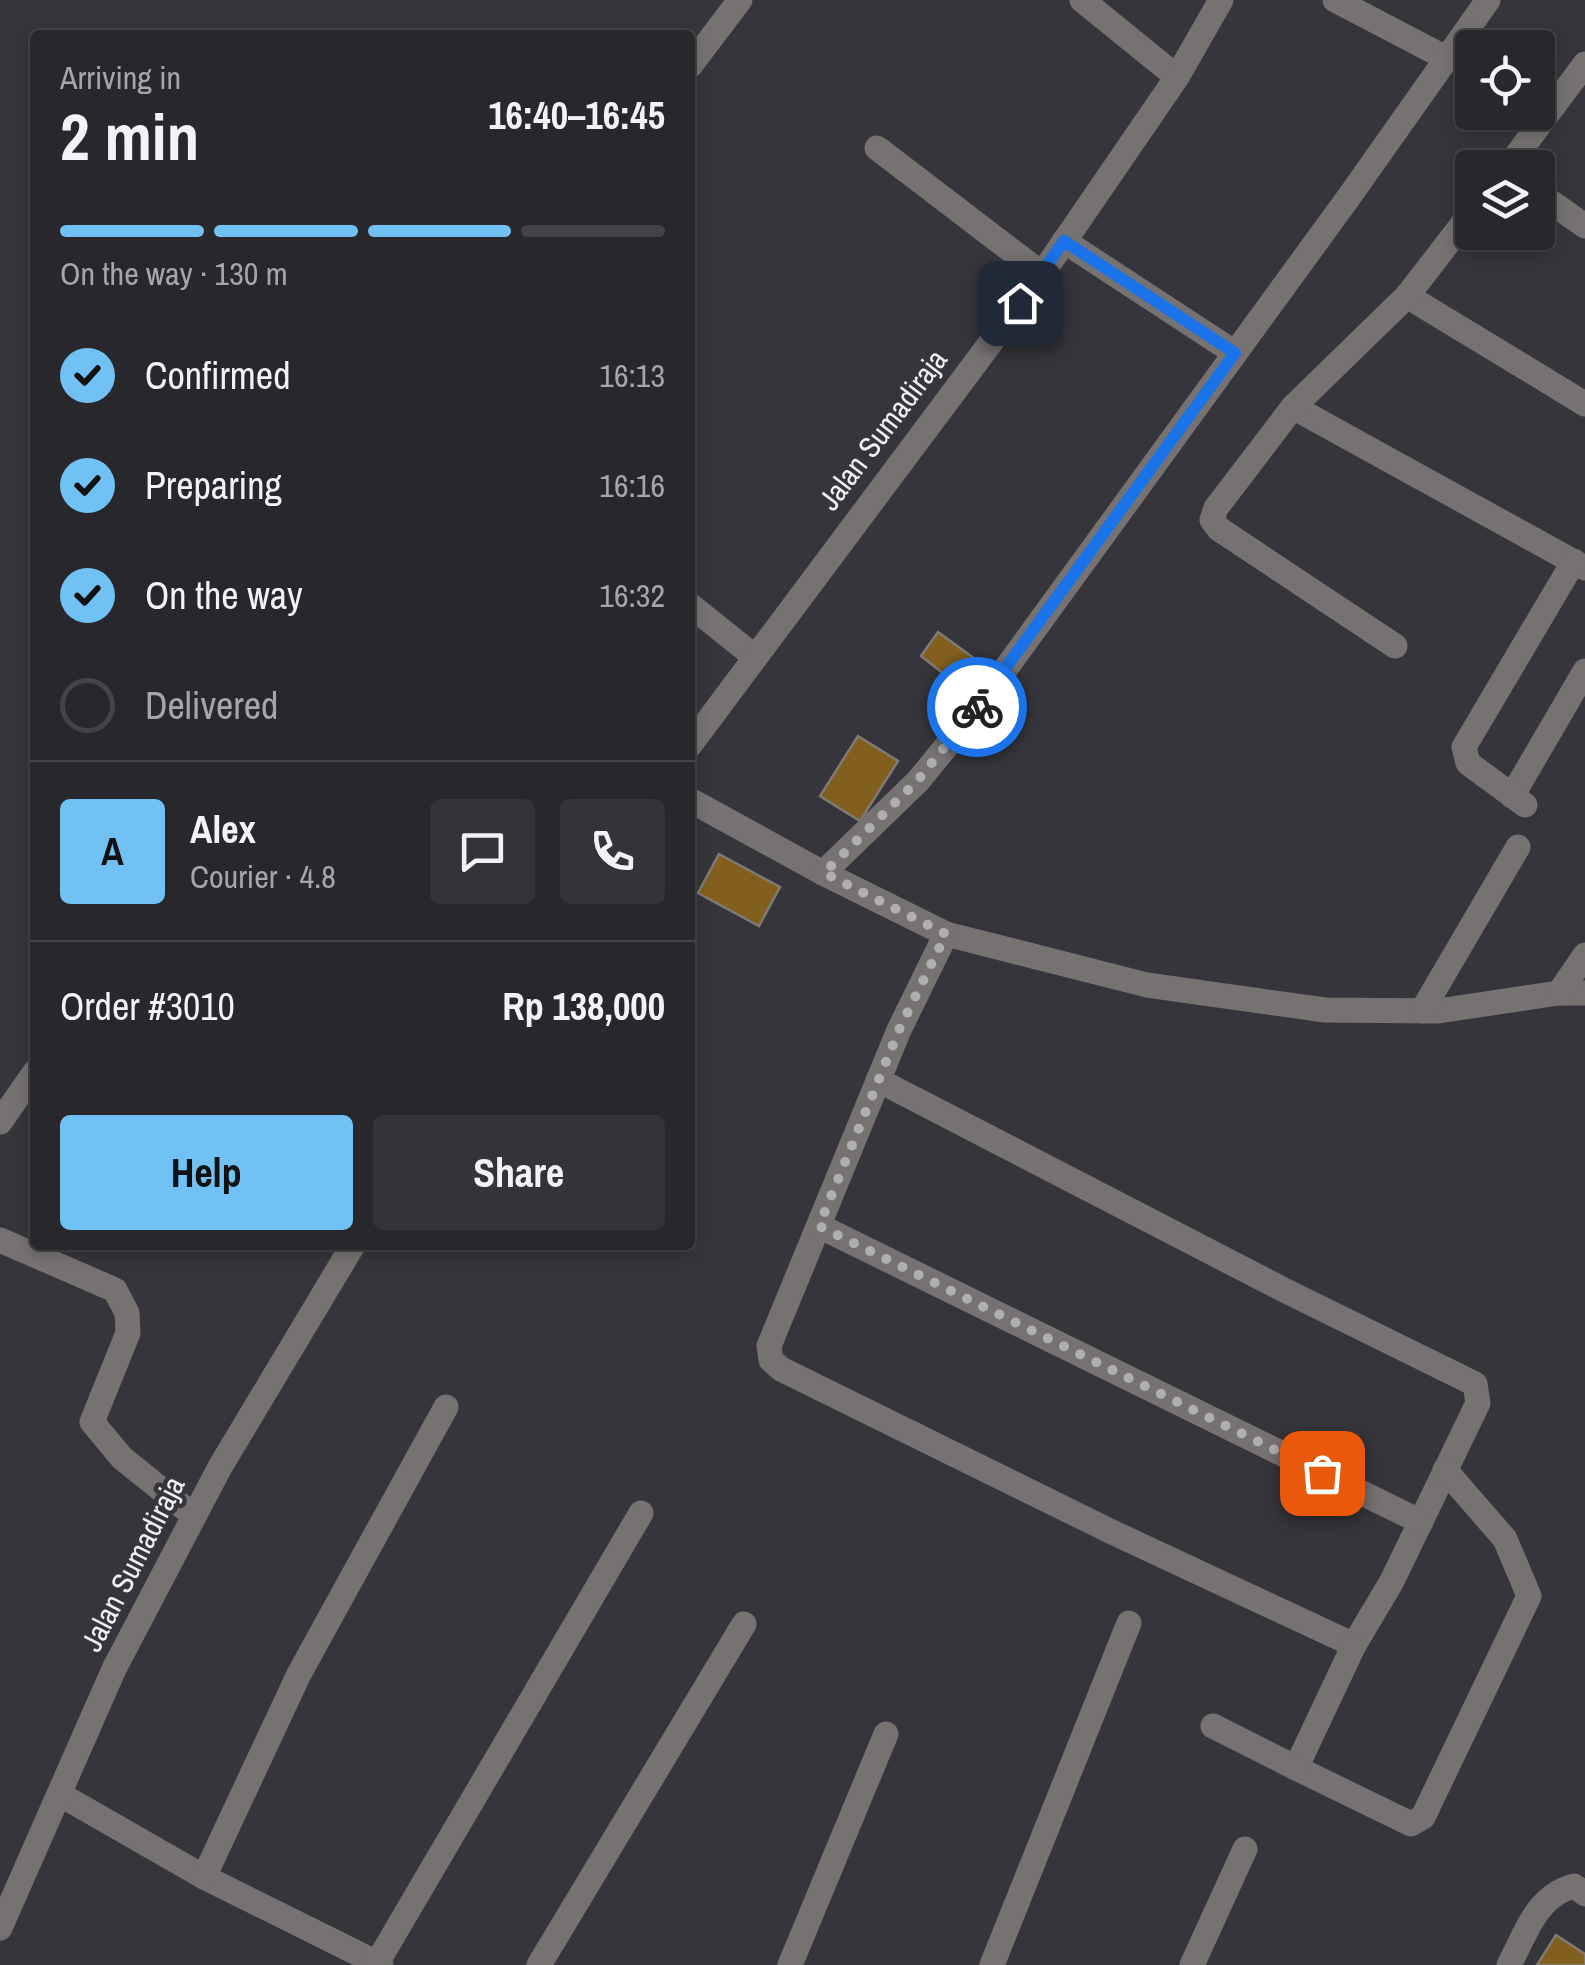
<!DOCTYPE html>
<meta charset="utf-8">
<style>
body{margin:0;font-family:"Archivo Narrow",sans-serif;background:#343438;color:#f1f3f6;height:100vh;display:flex;flex-direction:column;font-size:38px;white-space:nowrap}
*{box-sizing:border-box;margin:0}
p{font-size:32px;color:#a5a6a9}
.icon{flex:none;width:55px;height:55px;fill:none;stroke:currentColor;stroke-width:2;stroke-linecap:round;stroke-linejoin:round}
.map{position:relative;flex:1;overflow:hidden}
.drawer{position:absolute;left:30px;top:30px;width:665px;height:1220px;display:flex;flex-direction:column;background:#28282c;border-radius:10px;box-shadow:0 5px 15px #0003,0 0 0 2px #444448}
.drawer>*{flex:none}
.tools{position:absolute;left:1455px;top:30px;display:grid;gap:20px}
.tools a{display:grid;place-items:center;width:100px;height:100px;border-radius:10px;background:#28282c;box-shadow:0 5px 15px #0003,0 0 0 2px #444448;font-size:50px}
.pin{position:absolute;display:grid;place-items:center;width:85px;height:85px;color:#fff;margin:-42px;border-radius:20px;box-shadow:0 5px 15px #0006}
.courier{position:absolute;display:grid;place-items:center;width:100px;height:100px;margin:-50px;border:8px solid #1a73e8;border-radius:50%;background:#fff;color:#222;box-shadow:0 2px 12px #0007}
.headline em{font-style:normal;font-weight:800}
.headline div{display:flex;flex-direction:column-reverse}
.headline{display:flex;align-items:center;justify-content:space-between;height:170px;padding:0 30px}
h1{font-size:65px;font-weight:800;line-height:75px}
.bar{display:grid;grid-template-columns:repeat(4,1fr);gap:15px 10px;align-content:center;height:120px;padding:0 30px}
.bar i{height:12px;border-radius:8px;background:#444448}
.bar .on{background:#72c1f5}
.bar p{grid-column:span 4}
.line{display:flex;align-items:center;gap:25px;padding:0 30px;border-top:2px solid #444448}
.line div{flex:1}
.round{display:grid;place-items:center;flex:none;width:105px;height:105px;border-radius:10px;background:#343438}
ol{padding:0 30px;list-style:none}
li{display:flex;align-items:center;gap:30px;height:110px}
li p{margin-inline-start:auto}
li .icon{padding:10px;border-radius:50%;background:#72c1f5;color:#111;stroke-width:4}
li:last-child{color:#a5a6a9}
li i{width:55px;height:55px;border:5px solid #444448;border-radius:50%}
.button{display:flex;gap:20px;margin-top:auto;padding:20px 30px}
.button a{flex:1;height:115px;border-radius:10px;background:#72c1f5;color:#111;font-size:40px;font-weight:800;line-height:115px;text-align:center}
.button a+a{background:#343438;color:#f1f3f6}
.map>svg:first-child{display:block}
</style>
<div class="map">
<svg width="1585" height="1965" viewBox="0 0 1585 1965">
<rect width="100%" height="100%" fill="#35353b"/>
<!-- building -->
<g fill="#835f1d" stroke="#7f7a74" stroke-width="2.5">
<path d="M 938,632 L 986,667 L 967,692 L 921,656 Z"/>
<path d="M 858,736 L 898,761 L 860,821 L 820,796 Z"/>
<path d="M 719,854 L 780,887 L 759,926 L 698,893 Z"/>
<path d="M 1556,1935 L 1585,1954 L 1585,1965 L 1537,1965 Z"/>
</g>
<g fill="none" stroke-linecap="round" stroke-linejoin="round">
<!-- minor -->
<g stroke="#767272" stroke-width="25">
<path d="M 1082,0 L 1177,77"/>
<path d="M 1335,0 L 1446,58"/>
<path d="M 690,66 L 740,0"/>
<path d="M 877,148 L 1042,274"/>
<path d="M 1507,168 L 1585,64"/>
<path d="M 1538,193 L 1585,226"/>
<path d="M 1064,241 L 1235,353"/>
<path d="M 1407,296 L 1585,404"/>
<path d="M 1293,407 L 1585,568"/>
<path d="M 690,605 L 755,657"/>
<path d="M 1395,646 L 1219,529 L 1212,520 L 1216,508 L 1293,407 L 1407,296 L 1472,212"/>
<path d="M 1512,796 L 1585,671"/>
<path d="M 690,800 L 823,873 L 946,934 L 1147,985 L 1325,1010 L 1438,1011 L 1559,993 L 1585,993"/>
<path d="M 1525,805 L 1468,763 L 1464,747 L 1574,561"/>
<path d="M 823,873 L 918,781 L 972,715 L 1351,194 L 1488,0"/>
<path d="M 1559,993 L 1585,955"/>
<path d="M 1422,1011 L 1518,847"/>
<path d="M 878,1080 L 1284,1290 L 1475,1384 L 1478,1403 L 1392,1581 L 1354,1645 L 1114,1533 L 781,1369 L 771,1360 L 769,1346 L 899,1030 L 946,934"/>
<path d="M 0,1122 L 35,1072"/>
<path d="M 819,1226 L 1421,1522"/>
<path d="M 0,1240 L 115,1290 L 127,1313 L 128,1333 L 92,1422 L 122,1458 L 193,1515"/>
<path d="M 1354,1645 L 1296,1768 L 1411,1824 L 1423,1817 L 1529,1596 L 1505,1539 L 1445,1470"/>
<path d="M 1213,1726 L 1296,1768"/>
<path d="M 61,1795 L 204,1877 L 381,1965"/>
<path d="M 204,1877 L 299,1674 L 446,1407"/>
<path d="M 377,1963 L 641,1513"/>
<path d="M 539,1965 L 744,1624"/>
<path d="M 790,1965 L 886,1734"/>
<path d="M 992,1965 L 1129,1623"/>
<path d="M 1192,1965 L 1245,1849"/>
<path d="M 1509,1965 C 1526,1933 1536,1896 1574,1886 L 1585,1894"/>
</g>
<!-- tertiary -->
<g stroke="#767272" stroke-width="25">
<path d="M 690,745 L 1042,274 L 1177,77 L 1221,0"/>
<path d="M 0,1928 L 114,1669 L 220,1467 L 353,1245"/>
</g>
</g>
<g fill="none" stroke-linecap="round" stroke-linejoin="round">
<!-- done -->
<path stroke="#afafb3" stroke-width="10" stroke-dasharray="0 18" d="M 977,707 L 918,780 L 824,873 L 946,934 L 899,1030 L 819,1226 L 1322,1473"/>
<!-- route -->
<path stroke="#1a73e8" stroke-width="12" d="M 977,707 L 1235,353 L 1064,241 L 1020,303"/>
</g>
<g text-anchor="middle" stroke-width="9" stroke-linejoin="round" paint-order="stroke">
<!-- street labels -->
<g font-size="30" fill="#f0f0f4" stroke="#35353b">
<text transform="translate(883 430) rotate(-53)" y="10">Jalan Sumadiraja</text>
<text transform="translate(133 1564) rotate(-63)" y="10">Jalan Sumadiraja</text>
</g>
</g>
</svg>
<div class="tools">
<a><svg class="icon" aria-label="locate" viewBox="0 0 24 24"><circle cx="12" cy="12" r="6"/><path d="M12 2v4M12 18v4M2 12h4M18 12h4"/></svg></a>
<a><svg class="icon" aria-label="layers" viewBox="0 0 24 24"><path d="M12 4l9 5-9 5-9-5zM3 14l9 5 9-5"/></svg></a>
</div>
<div class="pin" style="left:1322px;top:1473px;background:#ea580c"><svg class="icon" aria-label="bag" viewBox="0 0 24 24"><path d="M5 8h14l-1 12H6zM9 8a3 3 0 0 1 6 0"/></svg></div>
<div class="pin" style="left:1020px;top:303px;background:#1f2937"><svg class="icon" aria-label="home" viewBox="0 0 24 24"><path d="M3 11l9-7 9 7M6 9v11h12V9"/></svg></div>
<div class="courier" style="left:977px;top:707px"><svg class="icon" aria-label="bike" viewBox="0 0 24 24"><circle cx="6" cy="16" r="4"/><circle cx="18" cy="16" r="4"/><path d="M6 16l4-8h5l3 8M10 8l3 8H6M13 5h3"/></svg></div>
<section class="drawer">
<div class="headline"><div><h1>2 min</h1><p>Arriving in</p></div><em>16:40–16:45</em></div>
<div class="bar"><i class="on"></i><i class="on"></i><i class="on"></i><i></i><p>On the way · 130 m</p></div>
<ol>
<li><svg class="icon" aria-label="check" viewBox="0 0 24 24"><path d="M5 12l5 5 9-10"/></svg>Confirmed<p>16:13</p></li>
<li><svg class="icon" aria-label="check" viewBox="0 0 24 24"><path d="M5 12l5 5 9-10"/></svg>Preparing<p>16:16</p></li>
<li><svg class="icon" aria-label="check" viewBox="0 0 24 24"><path d="M5 12l5 5 9-10"/></svg>On the way<p>16:32</p></li>
<li><i></i>Delivered</li>
</ol>
<div class="line" style="height:180px"><b class="round" style="background:#72c1f5;color:#111">A</b><div><b>Alex</b><p>Courier · 4.8</p></div><a class="round"><svg class="icon" aria-label="chat" viewBox="0 0 24 24"><path d="M4 5h16v11H9l-5 4z"/></svg></a><a class="round"><svg class="icon" aria-label="phone" viewBox="0 0 24 24"><path d="M5 4h4l2 5-3 2q2 4 5 5l2-3 5 2v4C11 20 4 13 5 4z"/></svg></a></div>
<div class="line" style="height:130px"><div>Order #3010</div><b>Rp 138,000</b></div>
<div class="button"><a>Help</a><a>Share</a></div>
</section>
</div>
